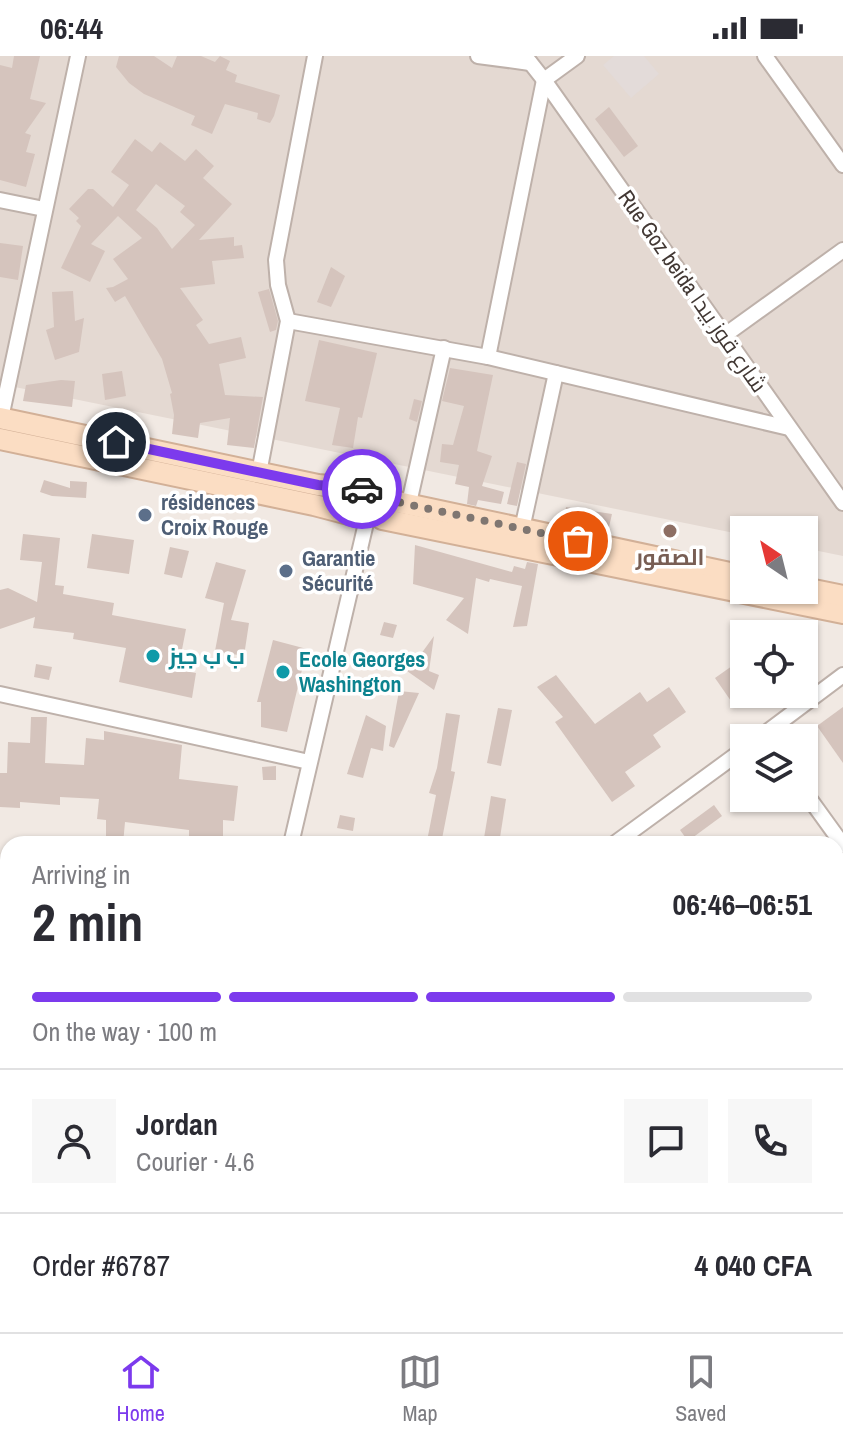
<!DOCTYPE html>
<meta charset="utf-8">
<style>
body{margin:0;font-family:"Archivo Narrow",Cairo,sans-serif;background:#f7f7f7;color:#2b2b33;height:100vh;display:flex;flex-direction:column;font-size:30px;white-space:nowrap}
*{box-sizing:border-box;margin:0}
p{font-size:26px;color:#7c7c81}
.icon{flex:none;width:44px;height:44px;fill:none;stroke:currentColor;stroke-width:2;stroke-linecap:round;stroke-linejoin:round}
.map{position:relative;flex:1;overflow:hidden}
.drawer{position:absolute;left:0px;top:780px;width:844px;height:496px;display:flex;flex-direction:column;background:#fff;border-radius:24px 24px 0 0;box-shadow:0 2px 6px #0004}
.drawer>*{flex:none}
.needle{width:52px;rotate:325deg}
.controls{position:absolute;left:730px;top:460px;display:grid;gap:16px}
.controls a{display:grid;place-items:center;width:88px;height:88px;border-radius:0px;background:#fff;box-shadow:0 2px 6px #0004;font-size:40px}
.pin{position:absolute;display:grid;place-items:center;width:68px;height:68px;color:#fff;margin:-34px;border:4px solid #fff;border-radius:50%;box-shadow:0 2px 8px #0007}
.courier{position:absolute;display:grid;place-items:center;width:80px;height:80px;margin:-40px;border:6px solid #7c3aed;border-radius:50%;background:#fff;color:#222;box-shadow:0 2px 10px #0007}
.headline em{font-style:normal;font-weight:700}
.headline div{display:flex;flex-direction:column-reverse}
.headline{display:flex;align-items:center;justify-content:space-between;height:136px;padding:0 32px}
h1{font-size:52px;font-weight:700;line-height:60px}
.bar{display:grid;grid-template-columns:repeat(4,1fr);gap:12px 8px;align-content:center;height:96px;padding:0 32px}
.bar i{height:10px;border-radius:6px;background:#e1e1e2}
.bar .current{background:#7c3aed}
.bar p{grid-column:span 4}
.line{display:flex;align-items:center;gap:20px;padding:0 32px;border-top:2px solid #e1e1e2}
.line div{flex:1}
.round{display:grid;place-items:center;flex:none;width:84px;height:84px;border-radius:0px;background:#f7f7f7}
.status{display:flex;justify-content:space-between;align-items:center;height:56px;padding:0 40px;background:#fff;direction:ltr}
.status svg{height:22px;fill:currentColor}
.dock{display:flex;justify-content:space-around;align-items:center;height:112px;border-top:2px solid #e1e1e2;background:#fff;font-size:22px;color:#7c7c81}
.dock a{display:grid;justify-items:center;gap:4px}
.dock .current{color:#7c3aed}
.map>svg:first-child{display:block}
</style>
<div class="status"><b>06:44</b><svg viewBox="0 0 49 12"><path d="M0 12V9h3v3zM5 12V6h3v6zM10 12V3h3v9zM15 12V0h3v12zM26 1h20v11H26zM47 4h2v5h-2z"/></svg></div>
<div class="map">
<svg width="843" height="1276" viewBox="0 0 843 1276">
<rect width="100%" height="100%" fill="#f1e9e3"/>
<!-- residential -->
<path fill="#e4d9d2" d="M 0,0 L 843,0 L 843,500 L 804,492 L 804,474 L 744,474 L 744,479 L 0,328 Z"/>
<!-- industrial -->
<path fill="#e3dbd9" d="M 614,0 L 644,0 L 659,18 L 631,42 L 603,9 Z"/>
<!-- green -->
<path fill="#dbe3ae" d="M 260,1268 L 597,1268 L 603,1276 L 259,1276 Z"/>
<!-- water -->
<g fill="#a2e3eb">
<path d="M 277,1268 L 367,1268 L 368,1276 L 274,1276 Z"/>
<path d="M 427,1268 L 529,1268 L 518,1276 L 430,1276 Z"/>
</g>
<!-- building -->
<g fill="#d5c4bd" fill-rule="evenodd">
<path d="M 14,0 L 40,0 L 30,43 L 46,47 L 25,77 L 31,79 L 26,96 L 35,98 L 26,131 L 0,124 L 0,9 L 12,12 Z"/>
<path d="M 119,0 L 154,0 L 172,12 L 177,0 L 201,0 L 215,6 L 220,0 L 230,5 L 226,14 L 237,19 L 235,26 L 280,39 L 274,60 L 270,67 L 257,63 L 258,57 L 225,48 L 212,78 L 191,69 L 195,60 L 144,38 L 129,27 L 116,11 Z"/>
<path d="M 609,51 L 638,90 L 624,101 L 595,63 Z"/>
<path d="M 135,83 L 152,96 L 160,86 L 185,105 L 196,93 L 214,110 L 203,122 L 232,148 L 199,184 L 234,181 L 234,190 L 242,189 L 244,202 L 212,205 L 215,228 L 180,232 L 203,264 L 196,269 L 209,288 L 241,281 L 246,302 L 219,308 L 225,339 L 263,341 L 254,392 L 227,389 L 230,362 L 200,367 L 198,382 L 172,378 L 174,359 L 170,338 L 172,337 L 162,303 L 125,240 L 115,246 L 106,232 L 113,231 L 128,223 L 113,203 L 142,182 L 118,160 L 91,188 L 105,195 L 90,226 L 61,212 L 81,170 L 76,165 L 79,162 L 69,153 L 88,133 L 93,133 L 113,151 L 129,129 L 111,116 ZM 156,128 L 185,150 L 180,156 L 195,169 L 172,193 L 157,172 L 136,154 Z"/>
<path d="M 0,187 L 23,190 L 18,224 L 0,221 Z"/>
<path d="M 331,211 L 345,220 L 331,251 L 317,246 Z"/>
<path d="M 269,233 L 278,265 L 276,274 L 270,276 L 258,236 Z"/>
<path d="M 73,235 L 75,265 L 84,262 L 79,296 L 55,304 L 46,274 L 54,271 L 52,236 Z"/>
<path d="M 319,284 L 377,297 L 362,362 L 358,361 L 353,392 L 332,389 L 340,352 L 305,345 Z"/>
<path d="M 450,312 L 493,319 L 477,395 L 492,400 L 482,430 L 504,436 L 501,448 L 478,444 L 476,450 L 467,448 L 469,431 L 455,428 L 459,409 L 440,406 L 442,388 L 453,389 L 464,350 L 442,345 Z"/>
<path d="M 122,315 L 126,340 L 105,344 L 102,318 Z"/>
<path d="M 61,324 L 75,325 L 72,351 L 23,345 L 26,329 Z"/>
<path d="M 414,343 L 422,345 L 417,366 L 409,363 Z"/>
<path d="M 517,406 L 526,408 L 517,450 L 507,448 Z"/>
<path d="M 44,424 L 70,432 L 70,425 L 87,426 L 86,442 L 52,440 L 40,436 Z"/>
<path d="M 566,451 L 612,458 L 609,471 L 564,462 Z"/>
<path d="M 23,478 L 60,482 L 55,529 L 64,530 L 63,538 L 114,547 L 112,559 L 186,573 L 178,614 L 196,617 L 192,642 L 119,626 L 126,592 L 73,583 L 74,577 L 33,572 L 35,561 L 0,573 L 0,534 L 8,532 L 37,546 L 42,506 L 20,504 Z"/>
<path d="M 92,478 L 134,484 L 129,518 L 87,512 Z"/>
<path d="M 415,489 L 512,516 L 514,510 L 525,513 L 527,506 L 538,508 L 527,570 L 513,571 L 522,530 L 490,523 L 489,526 L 476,522 L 468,578 L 446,564 L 464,542 L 413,528 Z"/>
<path d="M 170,491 L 189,495 L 182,522 L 164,518 Z"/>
<path d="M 216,506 L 246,514 L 231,564 L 249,567 L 244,600 L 215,595 L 224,547 L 205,542 Z"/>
<path d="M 384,566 L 397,569 L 393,582 L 380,579 Z"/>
<path d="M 434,580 L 429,615 L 439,619 L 434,634 L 397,608 L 399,604 L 413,609 Z"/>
<path d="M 273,584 L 307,593 L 287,676 L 261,671 L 261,646 L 257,646 Z"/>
<path d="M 36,608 L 52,611 L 49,624 L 34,621 Z"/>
<path d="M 732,610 L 744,627 L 744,635 L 731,645 L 715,622 Z"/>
<path d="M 556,619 L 595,668 L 640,636 L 647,646 L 669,631 L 686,656 L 653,679 L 661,691 L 625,716 L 635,730 L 612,746 L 555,666 L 563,661 L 537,631 Z"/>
<path d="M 399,635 L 419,637 L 394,692 L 389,690 Z"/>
<path d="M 843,651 L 843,707 L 817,670 Z"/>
<path d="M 498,652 L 512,654 L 501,710 L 487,707 Z"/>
<path d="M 446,657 L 460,659 L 451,715 L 455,716 L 441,788 L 438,788 L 427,785 L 436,739 L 429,737 L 437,712 Z"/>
<path d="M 366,659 L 386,670 L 383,695 L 371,692 L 363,722 L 347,718 Z"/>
<path d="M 31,661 L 47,661 L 45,707 L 84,709 L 86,682 L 104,684 L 104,675 L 182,689 L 179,723 L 238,730 L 234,765 L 223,764 L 223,788 L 189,788 L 189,774 L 125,766 L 123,788 L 106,788 L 106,764 L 97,763 L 99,743 L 60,741 L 60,749 L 20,746 L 20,752 L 0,751 L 0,717 L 7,717 L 8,686 L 30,687 Z"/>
<path d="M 276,710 L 276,724 L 263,724 L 262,711 Z"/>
<path d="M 491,740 L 506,743 L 499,788 L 483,788 Z"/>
<path d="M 714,749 L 722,760 L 688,785 L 680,774 Z"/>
<path d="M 340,759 L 355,762 L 353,775 L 337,772 Z"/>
</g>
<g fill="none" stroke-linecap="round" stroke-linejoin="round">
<defs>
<path id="lane" d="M 836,965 L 843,969"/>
<g id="street">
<path d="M 478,0 L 530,7"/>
<path d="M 525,0 L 544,24 L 843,447"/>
<path d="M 765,0 L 843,109"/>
<path d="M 0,144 L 44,153"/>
<path d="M 288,265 L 488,301 L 789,372"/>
<path d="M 725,279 L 843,194"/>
<path d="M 488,301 L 544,24 L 577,0"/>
<path d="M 1,362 L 78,0"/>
<path d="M 259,417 L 288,265 L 278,229 L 276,204 L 315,0"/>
<path d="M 409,447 L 444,292"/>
<path d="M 522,473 L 556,317"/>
<path d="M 0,638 L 309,706"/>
<path d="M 759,682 L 843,619"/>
<path d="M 804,735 L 843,789"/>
<path d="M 291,788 L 366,467"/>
<path d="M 614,788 L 744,693"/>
<path d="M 0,881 L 8,882"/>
<path d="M 0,1150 L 8,1149"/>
<path d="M 664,1268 L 670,1276"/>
<path d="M 175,1276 L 177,1268"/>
</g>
<g id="secondary">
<path d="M 0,362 L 318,429 L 363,433"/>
<path d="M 0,383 L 314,449 L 356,460"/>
<path d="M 388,444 L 744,520"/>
<path d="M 382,463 L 843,557"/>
<path d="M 804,532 L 843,540"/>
</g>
</defs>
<!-- lane casing -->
<use href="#lane" stroke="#beb1aa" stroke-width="11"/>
<!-- street casing -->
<use href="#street" stroke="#beb1aa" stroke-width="18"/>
<!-- secondary casing -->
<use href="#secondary" stroke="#d2b097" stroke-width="24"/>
<!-- lane -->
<use href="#lane" stroke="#fff" stroke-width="7"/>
<!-- street -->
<use href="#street" stroke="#fff" stroke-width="14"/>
<!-- secondary -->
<use href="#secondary" stroke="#fbddc3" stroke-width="20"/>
</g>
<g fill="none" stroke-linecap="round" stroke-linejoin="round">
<!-- done -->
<path stroke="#7f7671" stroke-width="8" stroke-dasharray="0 14.4" d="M 362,433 L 380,434 L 388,444 L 578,485"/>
<!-- route -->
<path stroke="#7c3aed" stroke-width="10" d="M 116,386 L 318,429 L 362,433"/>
</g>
<!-- markers -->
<g fill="#5c6f8a" stroke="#fff" stroke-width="3">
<circle cx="145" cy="459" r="8"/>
<circle cx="286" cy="515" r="8"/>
</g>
<circle fill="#8d6e63" stroke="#fff" stroke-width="3" cx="670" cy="475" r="8"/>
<g fill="#0f9aa8" stroke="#fff" stroke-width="3">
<circle cx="153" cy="600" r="8"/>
<circle cx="283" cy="616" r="8"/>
</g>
<g text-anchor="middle" stroke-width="7" stroke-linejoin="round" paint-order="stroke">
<!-- street labels -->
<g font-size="22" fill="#423834" stroke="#fff">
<text transform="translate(693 235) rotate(55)" y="8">Rue Goz beida شارع قوز بيدا</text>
</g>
<!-- service labels -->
<g font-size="22" font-weight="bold" fill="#4e5e75" stroke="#fff" text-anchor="start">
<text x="161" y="454">résidences<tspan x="161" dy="25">Croix Rouge</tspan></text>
<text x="302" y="510">Garantie<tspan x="302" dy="25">Sécurité</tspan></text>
</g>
<!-- education labels -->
<g font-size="22" font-weight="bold" fill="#785e54" stroke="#fff">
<text x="670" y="509">الصقور</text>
</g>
<!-- culture labels -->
<g font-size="22" font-weight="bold" fill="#0d838f" stroke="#fff" text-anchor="start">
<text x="169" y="608">ب ب جيز</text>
<text x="299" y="611">Ecole Georges<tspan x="299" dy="25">Washington</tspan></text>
</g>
</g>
</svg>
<div class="controls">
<a><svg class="needle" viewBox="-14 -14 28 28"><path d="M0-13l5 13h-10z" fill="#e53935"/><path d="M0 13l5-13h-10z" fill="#7c7c81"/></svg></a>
<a><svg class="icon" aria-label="locate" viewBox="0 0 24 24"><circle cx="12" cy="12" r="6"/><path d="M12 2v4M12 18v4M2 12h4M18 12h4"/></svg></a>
<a><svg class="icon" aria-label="layers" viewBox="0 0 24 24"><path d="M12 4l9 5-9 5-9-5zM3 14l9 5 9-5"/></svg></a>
</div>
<div class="pin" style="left:578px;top:485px;background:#ea580c"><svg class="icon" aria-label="bag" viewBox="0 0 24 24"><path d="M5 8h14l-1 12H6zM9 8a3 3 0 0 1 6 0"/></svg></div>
<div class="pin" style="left:116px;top:386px;background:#1f2937"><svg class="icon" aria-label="home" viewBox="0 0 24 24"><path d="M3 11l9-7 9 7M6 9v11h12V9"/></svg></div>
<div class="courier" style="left:362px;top:433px"><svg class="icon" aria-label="car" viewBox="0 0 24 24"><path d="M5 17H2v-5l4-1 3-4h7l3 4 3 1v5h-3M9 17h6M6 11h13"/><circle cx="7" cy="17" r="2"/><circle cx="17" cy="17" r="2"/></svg></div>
<section class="drawer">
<div class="headline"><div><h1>2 min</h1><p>Arriving in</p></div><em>06:46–06:51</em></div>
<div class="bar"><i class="current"></i><i class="current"></i><i class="current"></i><i></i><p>On the way · 100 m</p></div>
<div class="line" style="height:144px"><a class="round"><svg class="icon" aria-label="person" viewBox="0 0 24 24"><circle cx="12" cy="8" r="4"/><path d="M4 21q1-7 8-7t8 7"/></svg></a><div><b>Jordan</b><p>Courier · 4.6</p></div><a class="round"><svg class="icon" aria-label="chat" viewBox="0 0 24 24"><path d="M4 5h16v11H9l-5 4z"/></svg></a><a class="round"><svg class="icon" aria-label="phone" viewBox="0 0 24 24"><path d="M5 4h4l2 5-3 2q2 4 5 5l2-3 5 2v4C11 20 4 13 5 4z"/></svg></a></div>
<div class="line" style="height:104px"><div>Order #6787</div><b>4 040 CFA</b></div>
</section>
</div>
<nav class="dock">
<a class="current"><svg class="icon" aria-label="home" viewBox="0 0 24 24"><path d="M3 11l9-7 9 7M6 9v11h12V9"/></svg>Home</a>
<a><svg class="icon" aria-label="map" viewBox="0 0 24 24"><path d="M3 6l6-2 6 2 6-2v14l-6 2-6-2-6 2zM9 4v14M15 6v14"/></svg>Map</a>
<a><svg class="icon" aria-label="saved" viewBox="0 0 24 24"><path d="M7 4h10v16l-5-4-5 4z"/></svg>Saved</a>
</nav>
